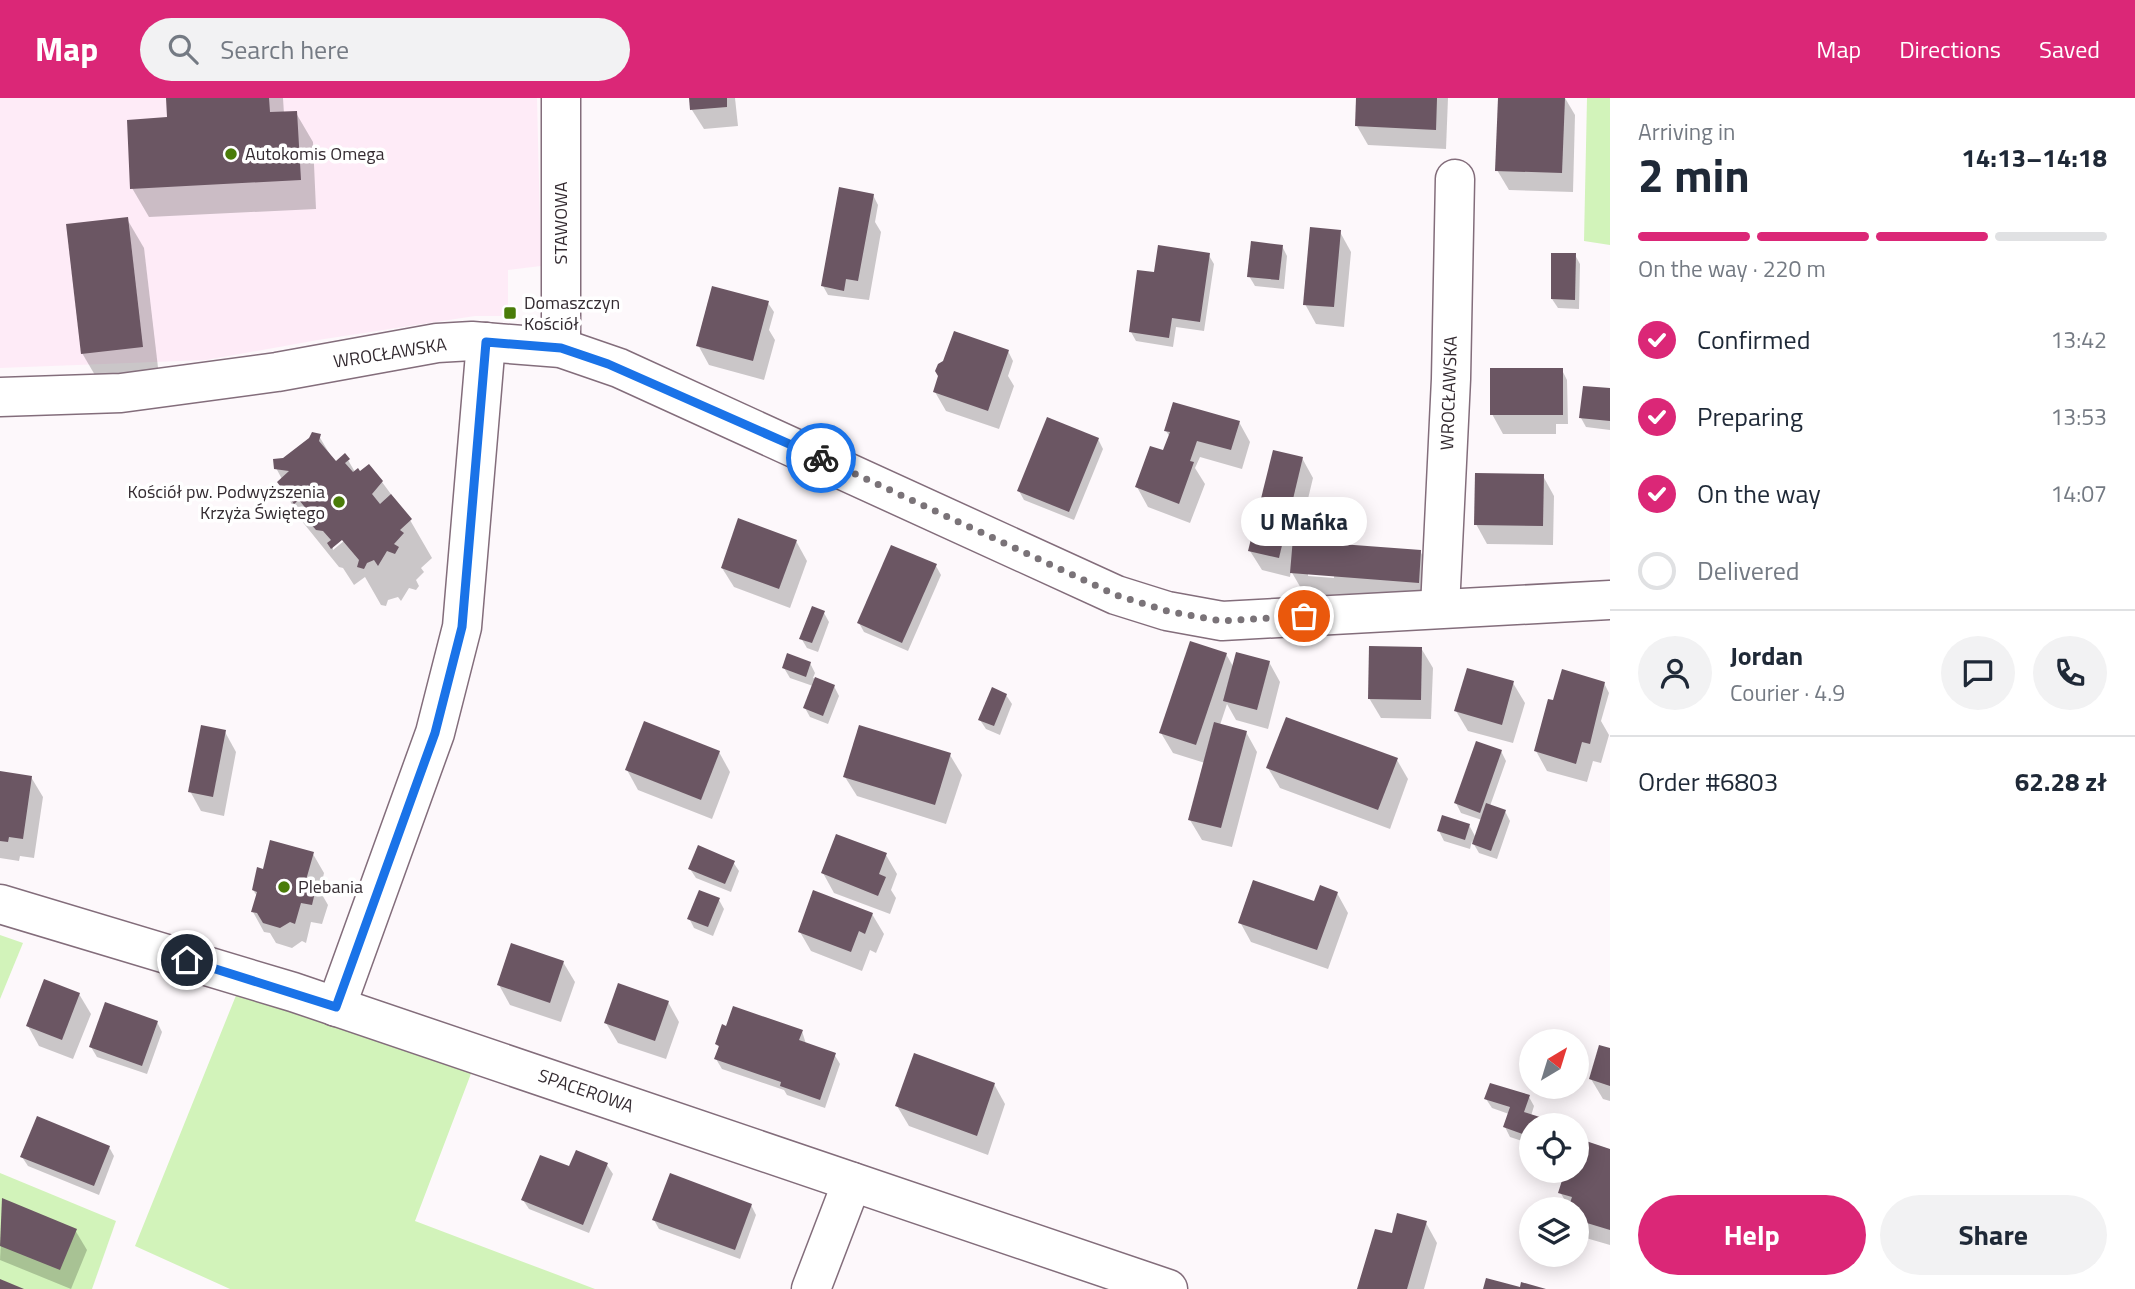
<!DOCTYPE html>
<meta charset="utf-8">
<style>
body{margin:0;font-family:"Titillium Web",sans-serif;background:#f2f2f3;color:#1f2937;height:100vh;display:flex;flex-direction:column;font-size:26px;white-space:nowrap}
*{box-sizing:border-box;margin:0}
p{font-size:23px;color:#747a83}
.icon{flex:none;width:38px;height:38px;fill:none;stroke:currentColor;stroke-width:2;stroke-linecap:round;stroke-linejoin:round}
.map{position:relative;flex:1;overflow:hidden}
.side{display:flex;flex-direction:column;background:#fff;width:525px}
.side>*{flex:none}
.needle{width:46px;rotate:38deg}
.buttons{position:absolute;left:1519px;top:931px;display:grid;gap:14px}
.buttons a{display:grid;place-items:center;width:70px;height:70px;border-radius:50%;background:#fff;box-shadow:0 4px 18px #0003;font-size:35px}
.pin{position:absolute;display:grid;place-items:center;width:60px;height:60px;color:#fff;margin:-30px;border:4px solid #fff;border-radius:50%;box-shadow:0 2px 7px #0007}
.courier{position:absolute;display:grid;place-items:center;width:70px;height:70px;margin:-35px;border:5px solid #1a73e8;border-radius:50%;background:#fff;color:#222;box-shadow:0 2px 9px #0007}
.bubble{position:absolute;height:49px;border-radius:24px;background:#fff;box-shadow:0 4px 18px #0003;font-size:23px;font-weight:700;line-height:49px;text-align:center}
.overview em{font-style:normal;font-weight:700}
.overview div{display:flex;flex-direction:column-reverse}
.overview{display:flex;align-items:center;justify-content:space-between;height:119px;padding:0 28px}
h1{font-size:46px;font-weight:700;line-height:52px}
.bar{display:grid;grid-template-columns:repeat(4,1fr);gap:10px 7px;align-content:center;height:84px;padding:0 28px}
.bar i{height:9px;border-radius:5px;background:#e0e1e3}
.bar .selected{background:#db2777}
.bar p{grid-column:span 4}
.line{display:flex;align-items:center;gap:18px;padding:0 28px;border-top:2px solid #e0e1e3}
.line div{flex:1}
.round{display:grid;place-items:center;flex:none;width:74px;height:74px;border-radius:37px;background:#f2f2f3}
ol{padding:0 28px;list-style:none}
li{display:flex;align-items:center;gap:21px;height:77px}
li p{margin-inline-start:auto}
li .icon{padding:7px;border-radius:50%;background:#db2777;color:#fff;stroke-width:4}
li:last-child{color:#747a83}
li i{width:38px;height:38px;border:4px solid #e0e1e3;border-radius:50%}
.cta{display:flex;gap:14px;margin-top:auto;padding:14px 28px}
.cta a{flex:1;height:80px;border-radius:42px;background:#db2777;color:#fff;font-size:28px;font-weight:700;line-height:80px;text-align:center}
.cta a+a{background:#f2f2f3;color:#1f2937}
header{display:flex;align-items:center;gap:42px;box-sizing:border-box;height:98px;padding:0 35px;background:#db2777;color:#fff}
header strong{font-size:33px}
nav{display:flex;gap:38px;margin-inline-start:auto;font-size:24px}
.search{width:490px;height:63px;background:#f2f2f3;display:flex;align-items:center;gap:18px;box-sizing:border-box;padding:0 24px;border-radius:38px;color:#747a83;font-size:26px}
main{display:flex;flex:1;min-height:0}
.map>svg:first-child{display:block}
</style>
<header>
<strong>Map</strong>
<div class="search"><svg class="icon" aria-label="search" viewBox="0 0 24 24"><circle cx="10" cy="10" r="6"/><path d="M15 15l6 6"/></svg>Search here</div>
<nav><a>Map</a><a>Directions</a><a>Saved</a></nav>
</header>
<main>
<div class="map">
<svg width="1610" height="1191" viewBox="0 0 1610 1191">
<rect width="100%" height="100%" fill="#fdf8fb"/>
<!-- built -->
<path fill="#feebf7" d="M 0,0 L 537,0 L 541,168 L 508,172 L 508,218 L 475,218 L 318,242 L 206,262 L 0,270 Z"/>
<!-- green -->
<g fill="#d2f3ba">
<path d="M 1587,0 L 1610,0 L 1610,147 L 1584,143 Z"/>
<path d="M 0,837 L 23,845 L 0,901 Z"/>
<path d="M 237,895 L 472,973 L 415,1123 L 595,1191 L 230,1191 L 135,1148 Z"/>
<path d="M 0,1075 L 116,1123 L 92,1191 L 0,1191 Z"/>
</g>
<!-- shadow -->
<g fill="#0003" fill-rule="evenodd">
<path d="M 168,0 L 283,0 L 284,16 L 296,15 L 313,44 L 316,111 L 149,119 L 132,90 L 169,21 Z"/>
<path d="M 691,0 L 735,0 L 738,28 L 704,31 L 692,12 Z"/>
<path d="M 1358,0 L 1448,0 L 1446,51 L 1368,47 L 1357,28 Z"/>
<path d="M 1500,0 L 1565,0 L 1575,17 L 1573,94 L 1509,92 L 1497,72 Z"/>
<path d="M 873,97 L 878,107 L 875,124 L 881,134 L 869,202 L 828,197 L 823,188 Z"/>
<path d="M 127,121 L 144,150 L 159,278 L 99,284 L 82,255 Z"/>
<path d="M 1340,134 L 1351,154 L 1344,229 L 1316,226 L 1305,206 Z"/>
<path d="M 1282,148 L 1287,158 L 1284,191 L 1255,188 L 1249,178 Z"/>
<path d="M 1208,156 L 1214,166 L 1204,233 L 1176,229 L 1173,249 L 1136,243 L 1131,234 L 1156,176 Z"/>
<path d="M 1575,157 L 1580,166 L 1579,211 L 1558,210 L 1552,201 Z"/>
<path d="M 768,205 L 774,214 L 769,232 L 775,242 L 764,282 L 709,267 L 698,247 Z"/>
<path d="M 1008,253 L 1013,263 L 1008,278 L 1014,288 L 999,331 L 946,313 L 935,294 L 940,278 Z"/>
<path d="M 1562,272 L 1567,282 L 1568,326 L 1556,326 L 1556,336 L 1503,336 L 1492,316 Z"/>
<path d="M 1610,292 L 1610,332 L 1586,329 L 1581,320 Z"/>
<path d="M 1239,324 L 1250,344 L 1242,371 L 1200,359 L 1195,370 L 1205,386 L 1190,425 L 1148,409 L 1137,389 L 1165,352 L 1170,339 L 1166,333 Z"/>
<path d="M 319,338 L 335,365 L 348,362 L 355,374 L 382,384 L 410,422 L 432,460 L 421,470 L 424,474 L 416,482 L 419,488 L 416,492 L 409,490 L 401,503 L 398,499 L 388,502 L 386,508 L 381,507 L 365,479 L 354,487 L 343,470 L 339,469 L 301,422 L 279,384 L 282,381 L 276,370 ZM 348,435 L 350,438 L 333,452 L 333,447 Z"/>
<path d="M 1098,341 L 1103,351 L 1074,422 L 1024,402 L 1019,393 Z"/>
<path d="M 1302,360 L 1313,380 L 1301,430 L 1328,433 L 1336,447 L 1420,453 L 1431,473 L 1429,504 L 1309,504 L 1291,473 L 1290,479 L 1262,472 L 1250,453 ZM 1308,475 L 1334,477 L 1334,480 L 1308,478 Z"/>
<path d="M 1543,378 L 1554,398 L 1553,447 L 1487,446 L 1476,426 Z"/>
<path d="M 796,443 L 807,463 L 790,510 L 734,489 L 722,470 Z"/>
<path d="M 936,468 L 941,477 L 908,553 L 864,534 L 859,525 Z"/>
<path d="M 824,515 L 829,524 L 818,554 L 807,550 L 801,540 Z"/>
<path d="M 1421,550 L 1433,570 L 1431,621 L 1381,620 L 1369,600 Z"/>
<path d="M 1226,556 L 1234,570 L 1269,564 L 1280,584 L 1268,631 L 1236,622 L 1227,606 L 1220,627 L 1246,634 L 1257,654 L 1232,749 L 1202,742 L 1190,722 L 1205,665 L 1173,655 L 1161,635 Z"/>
<path d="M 810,565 L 815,575 L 813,580 L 834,588 L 839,598 L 828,626 L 810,619 L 805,610 L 813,588 L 790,580 L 784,570 Z"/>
<path d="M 1513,585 L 1525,605 L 1513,645 L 1468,633 L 1456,613 Z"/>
<path d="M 1604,585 L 1609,595 L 1601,623 L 1609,637 L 1601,665 L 1593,663 L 1587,684 L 1547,673 L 1536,653 L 1556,605 Z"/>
<path d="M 1006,597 L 1012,606 L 1000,637 L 986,631 L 980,622 Z"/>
<path d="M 225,634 L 236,654 L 224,718 L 201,713 L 190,693 Z"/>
<path d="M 1501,653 L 1506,663 L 1490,708 L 1505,713 L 1510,723 L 1497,761 L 1479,755 L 1472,743 L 1470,751 L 1444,743 L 1439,733 L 1469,727 L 1476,740 L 1482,722 L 1461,715 L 1456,705 Z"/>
<path d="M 719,654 L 730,674 L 712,721 L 638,692 L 627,672 Z"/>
<path d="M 950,657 L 962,677 L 946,726 L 857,698 L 845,679 Z"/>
<path d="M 1397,662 L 1408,681 L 1390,731 L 1280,690 L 1268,670 Z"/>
<path d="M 0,675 L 31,679 L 43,699 L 34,760 L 20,758 L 19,763 L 0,760 Z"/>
<path d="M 313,756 L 324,775 L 320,793 L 328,807 L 322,826 L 311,824 L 306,845 L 302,843 L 292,850 L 276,845 L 270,835 L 264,834 L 253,814 L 257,798 L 253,792 L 264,773 Z"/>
<path d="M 886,757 L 897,776 L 891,792 L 896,800 L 890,816 L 834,795 L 823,775 Z"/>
<path d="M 733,764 L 739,773 L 731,794 L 696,780 L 690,771 Z"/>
<path d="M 1337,795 L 1348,815 L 1328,871 L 1251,844 L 1240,824 L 1315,805 Z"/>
<path d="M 719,802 L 724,811 L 713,838 L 694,830 L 689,820 Z"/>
<path d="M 872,816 L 884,836 L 876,855 L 870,852 L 862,873 L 811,853 L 800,834 Z"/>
<path d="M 563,864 L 575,884 L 561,924 L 510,907 L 499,887 Z"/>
<path d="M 79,896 L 91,916 L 73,961 L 39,948 L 28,928 Z"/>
<path d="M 668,904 L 679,924 L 666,961 L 618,945 L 606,925 Z"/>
<path d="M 157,924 L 162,934 L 147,976 L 97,959 L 91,949 Z"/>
<path d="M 802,933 L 806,946 L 834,956 L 840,966 L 825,1010 L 787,997 L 784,992 L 722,971 L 716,961 L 720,951 L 717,946 Z"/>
<path d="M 1610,952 L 1610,1003 L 1603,1001 L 1591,981 Z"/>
<path d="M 994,986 L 1005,1006 L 988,1057 L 909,1028 L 897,1008 Z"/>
<path d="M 1529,999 L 1534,1008 L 1531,1018 L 1545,1023 L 1548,1027 L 1531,1027 L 1531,1046 L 1510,1039 L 1505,1029 L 1509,1016 L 1492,1010 L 1486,1001 Z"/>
<path d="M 1577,1042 L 1610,1052 L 1610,1147 L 1579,1138 L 1577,1111 L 1570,1111 L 1560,1094 L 1567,1073 L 1577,1073 Z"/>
<path d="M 109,1049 L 114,1058 L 99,1097 L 28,1068 L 22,1059 Z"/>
<path d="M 607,1067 L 613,1076 L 589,1135 L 529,1111 L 523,1102 L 570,1071 Z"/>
<path d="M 3,1103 L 75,1132 L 87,1152 L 71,1191 L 0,1162 Z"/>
<path d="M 751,1107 L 756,1117 L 740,1161 L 659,1131 L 654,1122 Z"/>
<path d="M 1426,1125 L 1437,1145 L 1424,1191 L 1359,1191 L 1393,1138 Z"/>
</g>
<!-- building -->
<g fill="#6b5663">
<path d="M 166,0 L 269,0 L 270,14 L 297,13 L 301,82 L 130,91 L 127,22 L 167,19 Z"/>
<path d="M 689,0 L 727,0 L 727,9 L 690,12 Z"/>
<path d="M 1356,0 L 1437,0 L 1436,32 L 1355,28 Z"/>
<path d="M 1498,0 L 1565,0 L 1562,75 L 1495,73 Z"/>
<path d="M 839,89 L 874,96 L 858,183 L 846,181 L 844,193 L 821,188 Z"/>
<path d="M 128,119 L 143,249 L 81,256 L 66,126 Z"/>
<path d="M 1310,129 L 1341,132 L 1334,209 L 1303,207 Z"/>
<path d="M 1251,143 L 1283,147 L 1279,182 L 1247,179 Z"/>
<path d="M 1158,147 L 1210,155 L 1200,224 L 1172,220 L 1169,240 L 1129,234 L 1137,172 L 1154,174 Z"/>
<path d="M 1551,155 L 1576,155 L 1575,202 L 1551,201 Z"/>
<path d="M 712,188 L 769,203 L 753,263 L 696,248 Z"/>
<path d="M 954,233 L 1009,252 L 988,313 L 933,294 L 938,278 L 935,273 L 938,266 L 943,263 Z"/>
<rect x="1490" y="270" width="73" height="47"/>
<path d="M 1583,288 L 1610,290 L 1610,323 L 1579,320 Z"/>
<path d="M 1173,304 L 1240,323 L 1231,352 L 1197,343 L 1190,363 L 1194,364 L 1179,406 L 1135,389 L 1150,348 L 1163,352 L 1170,334 L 1164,333 Z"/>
<path d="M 1047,319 L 1099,340 L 1069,414 L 1017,393 Z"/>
<path d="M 312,334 L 321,336 L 319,343 L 336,363 L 345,355 L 350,361 L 345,365 L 353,374 L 358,370 L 360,373 L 369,366 L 383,383 L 372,396 L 380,406 L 391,396 L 412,421 L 400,432 L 404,435 L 394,446 L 399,449 L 395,456 L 387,453 L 378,468 L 374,462 L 367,465 L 364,471 L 357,469 L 359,462 L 342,442 L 331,451 L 327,445 L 331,442 L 323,433 L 316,432 L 304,418 L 308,413 L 299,402 L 294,406 L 277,384 L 289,373 L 274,371 L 273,361 L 283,360 L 309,340 Z"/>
<path d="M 1273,352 L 1303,359 L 1279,460 L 1248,453 Z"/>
<path d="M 1475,375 L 1544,376 L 1543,428 L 1474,427 Z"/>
<path d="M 738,420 L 797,442 L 779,491 L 721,470 Z"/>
<path d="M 1294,428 L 1329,431 L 1327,445 L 1421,452 L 1419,485 L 1290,475 Z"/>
<path d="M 891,447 L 937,466 L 902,545 L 857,525 Z"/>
<path d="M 812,508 L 825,513 L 812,545 L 799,541 Z"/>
<path d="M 1190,543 L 1227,555 L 1196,647 L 1159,635 Z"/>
<path d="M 1369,548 L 1422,549 L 1421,602 L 1368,601 Z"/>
<path d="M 1236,554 L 1270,563 L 1257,612 L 1223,603 Z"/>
<path d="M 787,555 L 811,564 L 806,579 L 782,570 Z"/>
<path d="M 1467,570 L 1514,583 L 1502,627 L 1454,613 Z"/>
<path d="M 1562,571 L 1605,584 L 1590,646 L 1582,644 L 1576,666 L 1534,653 L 1548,601 L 1553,602 Z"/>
<path d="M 815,579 L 835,587 L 823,618 L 803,610 Z"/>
<path d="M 992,589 L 1007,596 L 994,628 L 978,622 Z"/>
<path d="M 1286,619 L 1398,660 L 1378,712 L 1266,670 Z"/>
<path d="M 644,623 L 720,653 L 701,702 L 625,672 Z"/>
<path d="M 1214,624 L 1247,633 L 1221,730 L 1188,722 Z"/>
<path d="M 201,627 L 226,632 L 213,699 L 188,694 Z"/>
<path d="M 859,627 L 951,655 L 935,707 L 843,679 Z"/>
<path d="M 1476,643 L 1502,652 L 1480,715 L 1454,705 Z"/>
<path d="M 0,673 L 32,678 L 23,741 L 9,739 L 8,744 L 0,743 Z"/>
<path d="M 1486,705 L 1506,712 L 1491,753 L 1472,746 Z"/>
<path d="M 1442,717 L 1470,726 L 1465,742 L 1437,733 Z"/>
<path d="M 836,736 L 887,755 L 879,776 L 886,779 L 878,798 L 821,775 Z"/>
<path d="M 270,742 L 314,754 L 306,782 L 317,786 L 312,807 L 301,805 L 295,826 L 290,824 L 280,830 L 263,825 L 257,815 L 251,814 L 257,794 L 252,792 L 257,769 L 263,771 Z"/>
<path d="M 698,747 L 735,763 L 725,786 L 688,771 Z"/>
<path d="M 1253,782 L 1314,803 L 1320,787 L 1338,794 L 1317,852 L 1238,825 Z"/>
<path d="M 699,792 L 720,800 L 708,829 L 687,821 Z"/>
<path d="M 813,792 L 873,815 L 865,836 L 859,833 L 851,854 L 798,834 Z"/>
<path d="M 511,845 L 564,863 L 550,905 L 497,887 Z"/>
<path d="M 44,881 L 80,895 L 62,942 L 26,928 Z"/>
<path d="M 618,885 L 669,903 L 655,943 L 604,925 Z"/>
<path d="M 105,904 L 158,923 L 142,968 L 89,949 Z"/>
<path d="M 733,908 L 803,932 L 799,942 L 836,955 L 820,1002 L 780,988 L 781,984 L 714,961 L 719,948 L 715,946 L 722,926 L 726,928 Z"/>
<path d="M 1599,947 L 1610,950 L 1610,988 L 1589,981 Z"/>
<path d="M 914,955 L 995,985 L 977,1038 L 895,1008 Z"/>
<path d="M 1490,985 L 1530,997 L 1524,1014 L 1546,1021 L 1544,1027 L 1531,1027 L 1531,1039 L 1503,1029 L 1510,1009 L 1484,1001 Z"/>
<path d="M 37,1018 L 110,1048 L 94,1088 L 20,1059 Z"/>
<path d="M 1577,1040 L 1610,1051 L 1610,1132 L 1577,1122 L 1577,1111 L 1568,1111 L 1572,1099 L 1558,1095 L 1565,1073 L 1577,1073 Z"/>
<path d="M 576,1052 L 608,1065 L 583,1127 L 521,1102 L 540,1057 L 569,1068 Z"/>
<path d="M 670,1075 L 752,1106 L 735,1152 L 652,1122 Z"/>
<path d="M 2,1100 L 77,1131 L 60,1172 L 0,1148 Z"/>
<path d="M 1397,1115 L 1427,1123 L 1407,1191 L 1357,1191 L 1375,1131 L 1392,1135 Z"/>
<path d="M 1486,1180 L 1520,1189 L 1521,1184 L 1546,1191 L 1483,1191 Z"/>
<path d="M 0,1181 L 24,1191 L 0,1191 Z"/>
</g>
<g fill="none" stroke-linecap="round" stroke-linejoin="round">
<defs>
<g id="minor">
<path d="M 561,250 L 561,0"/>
<path d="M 0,299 L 121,295 L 277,274 L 437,245 L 472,243 L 561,250 L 619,270 L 1116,497 L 1167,513 L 1222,523 L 1610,502"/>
<path d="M 1440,510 L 1451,281 L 1455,81"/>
<path d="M 0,806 L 293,894 L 1168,1191"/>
<path d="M 336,909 L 435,635 L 462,529 L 486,244"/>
<path d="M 811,1191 L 852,1084"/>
</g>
</defs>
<!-- minor casing -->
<use href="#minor" stroke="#836d7b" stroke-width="41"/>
<!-- minor -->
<use href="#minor" stroke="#fff" stroke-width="38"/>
</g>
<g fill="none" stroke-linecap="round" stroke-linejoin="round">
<!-- done -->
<path stroke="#7a7378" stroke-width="7" stroke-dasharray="0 12.6" d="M 821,360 L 1116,497 L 1167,513 L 1222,523 L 1304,518"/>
<!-- route -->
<path stroke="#1a73e8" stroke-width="9" d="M 187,862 L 336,909 L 435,635 L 462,529 L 486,244 L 561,250 L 608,266 L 821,360"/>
</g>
<!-- markers -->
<g fill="#4a7c09" stroke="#fff" stroke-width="2.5">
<circle cx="231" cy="56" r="7"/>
<rect x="503" y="208" width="14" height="14" rx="3.5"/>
<circle cx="339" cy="404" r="7"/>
<circle cx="284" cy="789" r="7"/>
</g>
<g text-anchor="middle" stroke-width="7" stroke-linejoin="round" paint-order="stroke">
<!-- poi labels -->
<g font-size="18" fill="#342b31" stroke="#fff" text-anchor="start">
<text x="245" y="62">Autokomis Omega</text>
<text x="524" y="211">Domaszczyn<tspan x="524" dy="21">Kościół</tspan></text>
<text x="325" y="400" text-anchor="end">Kościół pw. Podwyższenia<tspan x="325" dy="21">Krzyża Świętego</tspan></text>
<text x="298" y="795">Plebania</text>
</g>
<!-- street labels -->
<g font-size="18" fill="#342b31" stroke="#fff">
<text transform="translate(561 125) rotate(-90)" y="6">STAWOWA</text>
<text transform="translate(390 255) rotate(-9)" y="6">WROCŁAWSKA</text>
<text transform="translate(1449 295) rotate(-88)" y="6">WROCŁAWSKA</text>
<text transform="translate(586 993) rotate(19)" y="6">SPACEROWA</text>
</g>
</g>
</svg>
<div class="buttons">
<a><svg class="needle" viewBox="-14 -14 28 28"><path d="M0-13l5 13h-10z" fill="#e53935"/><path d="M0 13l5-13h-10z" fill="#747a83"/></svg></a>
<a><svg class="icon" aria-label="locate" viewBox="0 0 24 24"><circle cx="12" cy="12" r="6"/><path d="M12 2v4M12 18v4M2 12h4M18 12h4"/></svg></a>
<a><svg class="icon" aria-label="layers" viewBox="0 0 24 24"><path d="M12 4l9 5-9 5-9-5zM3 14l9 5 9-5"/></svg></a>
</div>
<div class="pin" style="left:1304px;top:518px;background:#ea580c"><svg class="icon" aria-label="bag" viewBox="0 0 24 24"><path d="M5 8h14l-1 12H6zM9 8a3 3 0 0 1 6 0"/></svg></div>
<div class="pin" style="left:187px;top:862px;background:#1f2937"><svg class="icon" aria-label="home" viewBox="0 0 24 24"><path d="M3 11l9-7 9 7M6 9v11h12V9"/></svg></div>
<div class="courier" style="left:821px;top:360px"><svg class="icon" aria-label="bike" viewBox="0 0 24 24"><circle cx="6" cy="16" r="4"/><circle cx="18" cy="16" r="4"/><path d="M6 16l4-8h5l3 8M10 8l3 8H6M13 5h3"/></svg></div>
<div class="bubble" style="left:1241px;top:399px;width:126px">U Mańka</div>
</div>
<section class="side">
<div class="overview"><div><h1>2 min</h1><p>Arriving in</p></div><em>14:13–14:18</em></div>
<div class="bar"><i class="selected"></i><i class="selected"></i><i class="selected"></i><i></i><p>On the way · 220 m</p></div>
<ol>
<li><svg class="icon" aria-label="check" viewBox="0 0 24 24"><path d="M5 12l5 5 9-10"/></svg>Confirmed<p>13:42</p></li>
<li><svg class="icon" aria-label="check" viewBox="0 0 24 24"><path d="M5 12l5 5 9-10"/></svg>Preparing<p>13:53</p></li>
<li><svg class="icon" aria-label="check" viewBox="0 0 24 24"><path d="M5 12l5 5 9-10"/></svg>On the way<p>14:07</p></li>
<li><i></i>Delivered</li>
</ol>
<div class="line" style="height:126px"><a class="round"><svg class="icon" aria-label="person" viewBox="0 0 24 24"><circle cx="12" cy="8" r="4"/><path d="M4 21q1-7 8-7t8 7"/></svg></a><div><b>Jordan</b><p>Courier · 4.9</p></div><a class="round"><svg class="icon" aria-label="chat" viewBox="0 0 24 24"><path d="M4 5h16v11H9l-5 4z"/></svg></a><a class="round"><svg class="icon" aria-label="phone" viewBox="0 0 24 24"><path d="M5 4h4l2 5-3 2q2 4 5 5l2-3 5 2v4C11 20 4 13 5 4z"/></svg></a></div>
<div class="line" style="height:91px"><div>Order #6803</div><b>62.28 zł</b></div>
<div class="cta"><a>Help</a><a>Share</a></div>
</section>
</main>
